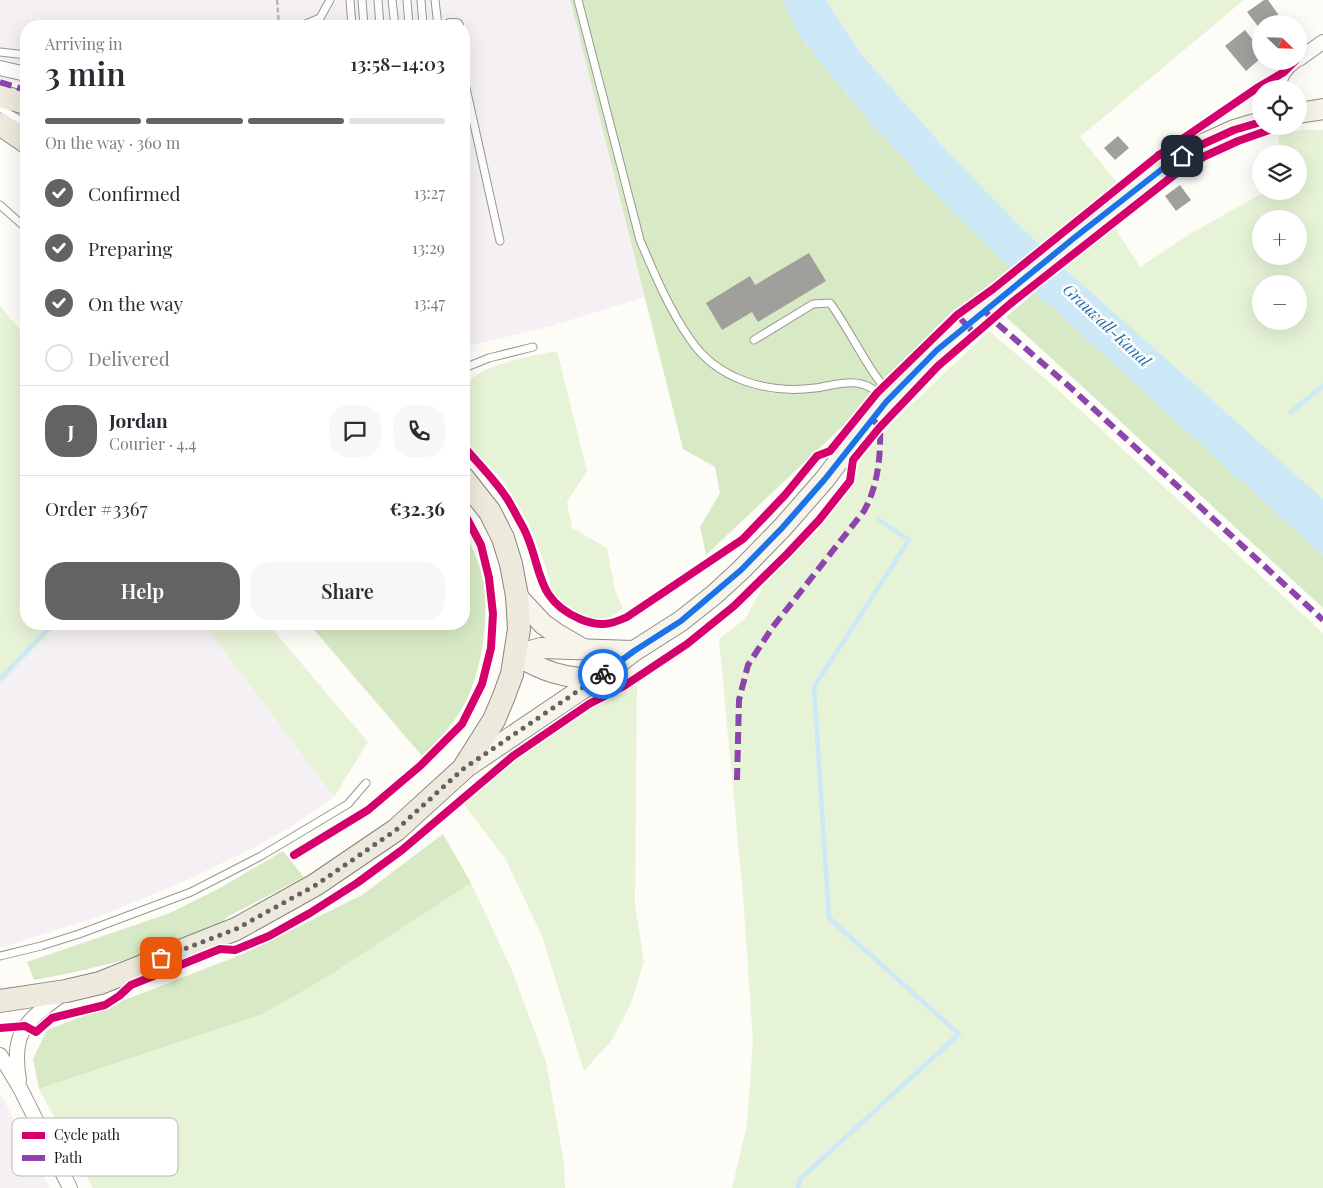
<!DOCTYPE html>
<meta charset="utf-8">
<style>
body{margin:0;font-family:"Playfair Display",serif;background:#f7f7f7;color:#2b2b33;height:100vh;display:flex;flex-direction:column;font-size:19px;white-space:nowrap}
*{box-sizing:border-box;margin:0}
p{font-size:16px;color:#7c7c81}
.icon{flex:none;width:28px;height:28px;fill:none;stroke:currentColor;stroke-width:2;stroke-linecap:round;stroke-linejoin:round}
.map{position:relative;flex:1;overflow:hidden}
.panel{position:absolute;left:20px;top:20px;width:450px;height:610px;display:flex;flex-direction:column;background:#fff;border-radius:20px;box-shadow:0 5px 20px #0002}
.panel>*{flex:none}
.needle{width:32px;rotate:113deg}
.buttons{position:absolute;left:1252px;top:15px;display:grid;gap:10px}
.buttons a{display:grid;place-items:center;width:55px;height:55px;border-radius:50%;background:#fff;box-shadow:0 5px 20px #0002;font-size:25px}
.pin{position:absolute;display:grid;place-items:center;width:42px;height:42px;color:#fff;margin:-21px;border-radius:10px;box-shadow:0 2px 8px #0006}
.courier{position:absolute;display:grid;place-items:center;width:50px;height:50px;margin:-25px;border:4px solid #1a73e8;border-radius:50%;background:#fff;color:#222;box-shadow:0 1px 6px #0007}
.head em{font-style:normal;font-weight:600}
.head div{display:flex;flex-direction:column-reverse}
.head{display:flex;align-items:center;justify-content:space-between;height:85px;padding:0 25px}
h1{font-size:32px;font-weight:600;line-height:38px}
.bar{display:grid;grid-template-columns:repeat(4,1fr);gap:8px 5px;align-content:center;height:60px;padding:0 25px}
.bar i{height:6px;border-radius:4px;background:#e1e1e2}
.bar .selected{background:#646362}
.bar p{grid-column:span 4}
.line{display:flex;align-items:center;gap:12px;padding:0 25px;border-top:1px solid #e1e1e2}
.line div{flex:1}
.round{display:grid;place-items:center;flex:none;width:52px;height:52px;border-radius:20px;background:#f7f7f7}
ol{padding:0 25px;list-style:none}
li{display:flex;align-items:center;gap:15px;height:55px}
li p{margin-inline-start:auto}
li .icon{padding:5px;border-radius:50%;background:#646362;color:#fff;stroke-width:4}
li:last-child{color:#7c7c81}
li i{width:28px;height:28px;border:2px solid #e1e1e2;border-radius:50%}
.cta{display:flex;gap:10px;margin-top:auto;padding:10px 25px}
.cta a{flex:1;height:58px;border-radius:20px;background:#646362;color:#fff;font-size:20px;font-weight:600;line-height:58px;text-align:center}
.cta a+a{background:#f7f7f7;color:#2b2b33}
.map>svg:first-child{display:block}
</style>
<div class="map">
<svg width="1323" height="1188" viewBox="0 0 1323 1188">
<rect width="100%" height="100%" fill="#fdfcf7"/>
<!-- industrial -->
<g fill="#f5f0f3">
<path d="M 0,0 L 570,0 L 645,297 L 551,326 L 464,347 L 464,26 L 26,26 L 26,85 L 0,78 Z"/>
<path d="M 59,624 L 204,624 L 334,797 L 289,828 L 255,847 L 185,881 L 100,916 L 0,948 L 0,684 Z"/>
<path d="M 0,1093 L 50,1188 L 0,1188 Z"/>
</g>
<!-- green -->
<g fill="#e7f3d7" fill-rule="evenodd">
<path d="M 826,0 L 1244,0 L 1080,137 L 1136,206 L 1113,225 L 1140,267 L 1190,234 L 1266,191 L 1299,191 L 1299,154 L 1281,154 L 1278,134 L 1303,130 L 1323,130 L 1323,502 L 1064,268 L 1017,223 L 949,153 L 859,51 ZM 1261,219 L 1299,219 L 1299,256 L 1261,256 ZM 1261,284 L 1299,284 L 1299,321 L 1261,321 Z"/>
<path d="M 0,306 L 26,337 L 26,624 L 59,624 L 0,684 Z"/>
<path d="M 989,331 L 1056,388 L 1323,633 L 1323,1188 L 732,1188 L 747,1125 L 753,1041 L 743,895 L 719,639 L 745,619 L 764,585 L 856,482 L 855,466 L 891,424 Z"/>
<path d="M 557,351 L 587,471 L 567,502 L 572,528 L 607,548 L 615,590 L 623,608 L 617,613 L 604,621 L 586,618 L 568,610 L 552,591 L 545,564 L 529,524 L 502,479 L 464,441 C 464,429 461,400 464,390 C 470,365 535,356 557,351 Z"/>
<path d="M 204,624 L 268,624 L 368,742 L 334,797 Z"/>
<path d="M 637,683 L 635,905 L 644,962 L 631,1003 L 612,1040 L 584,1071 L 542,936 L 506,860 L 463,803 L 515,759 L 574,717 Z"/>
<path d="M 471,883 L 511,968 L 546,1062 L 564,1162 L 565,1188 L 93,1188 L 39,1089 L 263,1014 L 327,977 Z"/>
</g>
<!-- forest -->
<g fill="#d8eac5">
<path d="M 570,0 L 782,0 L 800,37 L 868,120 L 949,208 L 1012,268 L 982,295 L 706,555 L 700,527 L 720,493 L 715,467 L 683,449 Z"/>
<path d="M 1035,292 L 1323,556 L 1323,608 L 1073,378 L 1006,317 Z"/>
<path d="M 464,529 C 470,543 477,557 481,572 C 491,609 483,665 467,699 C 457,721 439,739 423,757 L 309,624 L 464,624 Z"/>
<path d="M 443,834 L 471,883 L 327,977 L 263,1014 L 39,1089 L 33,1059 L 47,1030 L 243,954 L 362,895 Z"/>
<path d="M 283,851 L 304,877 L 227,917 L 219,926 L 154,953 L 71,973 L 34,980 L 27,962 L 170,913 L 220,888 Z"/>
</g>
<!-- water -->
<path fill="#cde8f7" d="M 782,0 L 826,0 L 859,51 L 949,153 L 1017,223 L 1064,268 L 1323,499 L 1323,556 L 1035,292 L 949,208 L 868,120 L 800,37 Z"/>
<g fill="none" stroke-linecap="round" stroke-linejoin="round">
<!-- stream -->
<g stroke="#cde8f7" stroke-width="4.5">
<path d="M 1291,412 L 1323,386"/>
<path d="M 0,679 L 53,624"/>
<path d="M 798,1188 L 800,1179 L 959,1034 L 829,918 L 814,687 L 909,540 L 879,520"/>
</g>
</g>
<!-- building -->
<g fill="#a19f9c">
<path d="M 1264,0 L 1268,0 L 1285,24 L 1261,24 L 1260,29 L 1247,12 Z"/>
<path d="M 1245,30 L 1261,50 L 1261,58 L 1246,71 L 1225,46 Z"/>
<path d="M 1118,136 L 1129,148 L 1115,160 L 1104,148 Z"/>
<path d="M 1180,185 L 1191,200 L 1176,211 L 1165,196 Z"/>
<path d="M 809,253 L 826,281 L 758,322 L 752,312 L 722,330 L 706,303 L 750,276 L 755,285 Z"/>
</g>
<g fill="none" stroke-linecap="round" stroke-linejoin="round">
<defs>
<g id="lane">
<path d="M 350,0 L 352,26"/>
<path d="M 362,0 L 364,26"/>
<path d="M 378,0 L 380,26"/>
<path d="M 392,0 L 395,26"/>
<path d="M 407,0 L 409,26"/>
<path d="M 421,0 L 423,26"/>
<path d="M 435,0 L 438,26"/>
<path d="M 578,0 L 640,240 C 654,273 669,309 690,339 C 717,380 768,394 815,388 C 832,386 854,377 871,388 C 876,391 880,397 885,401"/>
<path d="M 301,26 L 320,18 L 330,0"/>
<path d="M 0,52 L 26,55"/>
<path d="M 464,79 L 500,241"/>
<path d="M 0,108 L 26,124"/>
<path d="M 0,205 L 26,228"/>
<path d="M 754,340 L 813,304 L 830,303 C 852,333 866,368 891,395"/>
<path d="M 464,368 L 489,358 L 533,347"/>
<path d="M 0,956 L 41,946 L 79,934 L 191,892 L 261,856 L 348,804 L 366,783"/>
</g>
<g id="street">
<path d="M 450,26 L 456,26"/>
<path d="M 1299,59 L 1323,42"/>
<path d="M 0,68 L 26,74"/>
<path d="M 1278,89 C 1279,77 1285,68 1295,61"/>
<path d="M 0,1055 L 20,1088 L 70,1188"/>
<path d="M 19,1080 C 11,1032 25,1022 61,995"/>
</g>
<g id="secondary">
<path d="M 1299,113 L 1323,109"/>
<path d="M 517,596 L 543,624 L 557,634 L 583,649"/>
<path d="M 516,655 L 541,648 L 634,651"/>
<path d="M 516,655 C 544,672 564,678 597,679"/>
<path d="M 465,768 L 597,679 L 634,651 L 681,621 L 715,594 L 741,570 L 782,528 L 825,479 L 871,418 L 892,395 L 937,350 L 966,325 L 1166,166 L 1203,144 L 1234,130 L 1261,122"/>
</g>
<g id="primary">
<path d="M 0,96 L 26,103"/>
<path d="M 0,124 L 26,142"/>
<path d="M 0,1001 L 66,991 L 100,983 L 236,929 L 315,885 L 396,830 L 463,769 L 494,720 L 504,696 L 512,674 L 519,629 L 517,596 L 511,564 L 503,538 L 490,512 L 464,479"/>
</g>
</defs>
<!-- lane casing -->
<use href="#lane" stroke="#979795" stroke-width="9"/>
<!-- street casing -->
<use href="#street" stroke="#979795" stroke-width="16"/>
<!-- secondary casing -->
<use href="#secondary" stroke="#8e8d8b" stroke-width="22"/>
<!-- primary casing -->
<use href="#primary" stroke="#858482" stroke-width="24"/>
<!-- path -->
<path stroke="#b9b9b8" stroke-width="2.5" stroke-dasharray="5 2.5" stroke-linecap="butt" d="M 277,0 L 279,26"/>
<!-- lane -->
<use href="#lane" stroke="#fffffe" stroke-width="7"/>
<!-- street -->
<use href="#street" stroke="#fffffe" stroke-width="14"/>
<!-- secondary -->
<use href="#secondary" stroke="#f6f4eb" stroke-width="20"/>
<!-- primary -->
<use href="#primary" stroke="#ede9dc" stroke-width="22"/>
<!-- quiet -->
<g stroke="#8e44ad" stroke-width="6" stroke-dasharray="12 6" stroke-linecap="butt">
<path d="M 0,82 L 26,90"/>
<path d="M 985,311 L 993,320 L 1071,388 L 1323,620"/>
<path d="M 957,315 L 975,334"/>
<path d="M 737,780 L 739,700 L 748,665 L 772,628 L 864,511 C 878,486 881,455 880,427 L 871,418"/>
</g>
<defs>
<g id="cycleway">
<path d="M 1159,155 L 1182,156 L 1203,144 L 1234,130 L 1261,122"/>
<path d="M 464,447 C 478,463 494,479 506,497 C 512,506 517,517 523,527 C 543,565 533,599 580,619 C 599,627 610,625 627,617 L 743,539 L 785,495 L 817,456 L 830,451 L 877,393 L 957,315 L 993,289 L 1159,155 L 1257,88 L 1284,72 L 1295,61"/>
<path d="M 294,855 L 368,810 L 420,766 L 462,724 L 482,684 L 491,648 L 493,614 L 489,578 L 481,545 L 464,513"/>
<path d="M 0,1028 L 25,1026 L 36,1032 L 52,1018 L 105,1005 L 119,996 L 131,985 L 220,949 L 235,950 L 269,936 L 310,913 L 357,883 L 402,850 L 513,756 L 589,704 L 624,686 L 687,644 L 734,606 L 787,554 L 819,520 L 850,481 L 853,460 L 880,427 L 938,366 L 1010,304 L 1174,175 L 1205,156 L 1238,141 L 1272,129 L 1274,126"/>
</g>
</defs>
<!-- cycleway casing -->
<use href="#cycleway" stroke="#fff" stroke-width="11"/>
<!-- cycleway -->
<use href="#cycleway" stroke="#d6006c" stroke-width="8"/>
</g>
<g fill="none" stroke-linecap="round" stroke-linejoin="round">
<!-- done -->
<path stroke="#646362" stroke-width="5" stroke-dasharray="0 9" d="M 161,958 L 236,929 L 316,885 L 396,830 L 463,769 L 603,674"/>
<!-- route -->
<path stroke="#1a73e8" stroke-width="6" d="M 603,674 L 634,651 L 681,621 L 741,570 L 782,528 L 825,479 L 886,402 L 937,350 L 1074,238 L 1166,166 L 1182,156"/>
</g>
<g text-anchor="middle" stroke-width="5" stroke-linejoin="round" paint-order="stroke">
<!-- water labels -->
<g font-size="16" font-style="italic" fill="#1768a6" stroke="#fff">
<text transform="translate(1107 325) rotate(43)" y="6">Grauwall-Kanal</text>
</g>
</g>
<!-- legend -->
<rect x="12" y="1118" width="166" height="58" rx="8" fill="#fff" stroke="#b8b8b8" stroke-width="1"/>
<rect x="22" y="1132" width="23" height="7" fill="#d6006c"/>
<rect x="22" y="1155" width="23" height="6" fill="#8e44ad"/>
<g font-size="14" fill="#111">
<text x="54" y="1140">Cycle path</text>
<text x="54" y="1163">Path</text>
</g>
</svg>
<div class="buttons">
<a><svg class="needle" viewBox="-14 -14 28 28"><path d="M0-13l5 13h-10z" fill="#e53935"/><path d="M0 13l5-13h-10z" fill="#7c7c81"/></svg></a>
<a><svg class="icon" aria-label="locate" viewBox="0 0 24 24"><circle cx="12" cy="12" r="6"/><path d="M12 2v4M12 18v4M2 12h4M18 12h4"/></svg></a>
<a><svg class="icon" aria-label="layers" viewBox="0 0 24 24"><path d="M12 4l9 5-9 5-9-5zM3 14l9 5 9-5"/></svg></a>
<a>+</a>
<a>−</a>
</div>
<div class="pin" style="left:161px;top:958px;background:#ea580c"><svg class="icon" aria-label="bag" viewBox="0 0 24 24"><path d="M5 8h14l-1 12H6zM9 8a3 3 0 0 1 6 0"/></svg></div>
<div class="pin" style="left:1182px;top:156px;background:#1f2937"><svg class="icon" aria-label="home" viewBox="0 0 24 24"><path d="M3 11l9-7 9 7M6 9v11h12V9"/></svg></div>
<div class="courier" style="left:603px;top:674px"><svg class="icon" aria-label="bike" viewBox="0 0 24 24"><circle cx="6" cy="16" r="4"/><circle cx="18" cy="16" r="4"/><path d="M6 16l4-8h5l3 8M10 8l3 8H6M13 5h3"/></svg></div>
<section class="panel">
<div class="head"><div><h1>3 min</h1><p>Arriving in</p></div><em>13:58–14:03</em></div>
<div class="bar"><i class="selected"></i><i class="selected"></i><i class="selected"></i><i></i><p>On the way · 360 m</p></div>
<ol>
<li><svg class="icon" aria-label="check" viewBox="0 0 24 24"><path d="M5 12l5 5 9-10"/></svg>Confirmed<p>13:27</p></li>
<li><svg class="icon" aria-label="check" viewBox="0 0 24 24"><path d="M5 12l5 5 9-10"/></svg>Preparing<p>13:29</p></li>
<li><svg class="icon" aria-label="check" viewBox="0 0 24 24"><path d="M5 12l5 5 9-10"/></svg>On the way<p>13:47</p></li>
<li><i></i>Delivered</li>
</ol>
<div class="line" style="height:90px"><b class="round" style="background:#646362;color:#fff">J</b><div><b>Jordan</b><p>Courier · 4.4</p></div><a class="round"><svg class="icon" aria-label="chat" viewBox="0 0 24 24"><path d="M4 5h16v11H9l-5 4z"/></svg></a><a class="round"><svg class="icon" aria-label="phone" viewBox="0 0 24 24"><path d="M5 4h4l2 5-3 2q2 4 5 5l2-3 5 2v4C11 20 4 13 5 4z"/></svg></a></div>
<div class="line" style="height:65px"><div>Order #3367</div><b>€32.36</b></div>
<div class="cta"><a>Help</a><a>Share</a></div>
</section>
</div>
